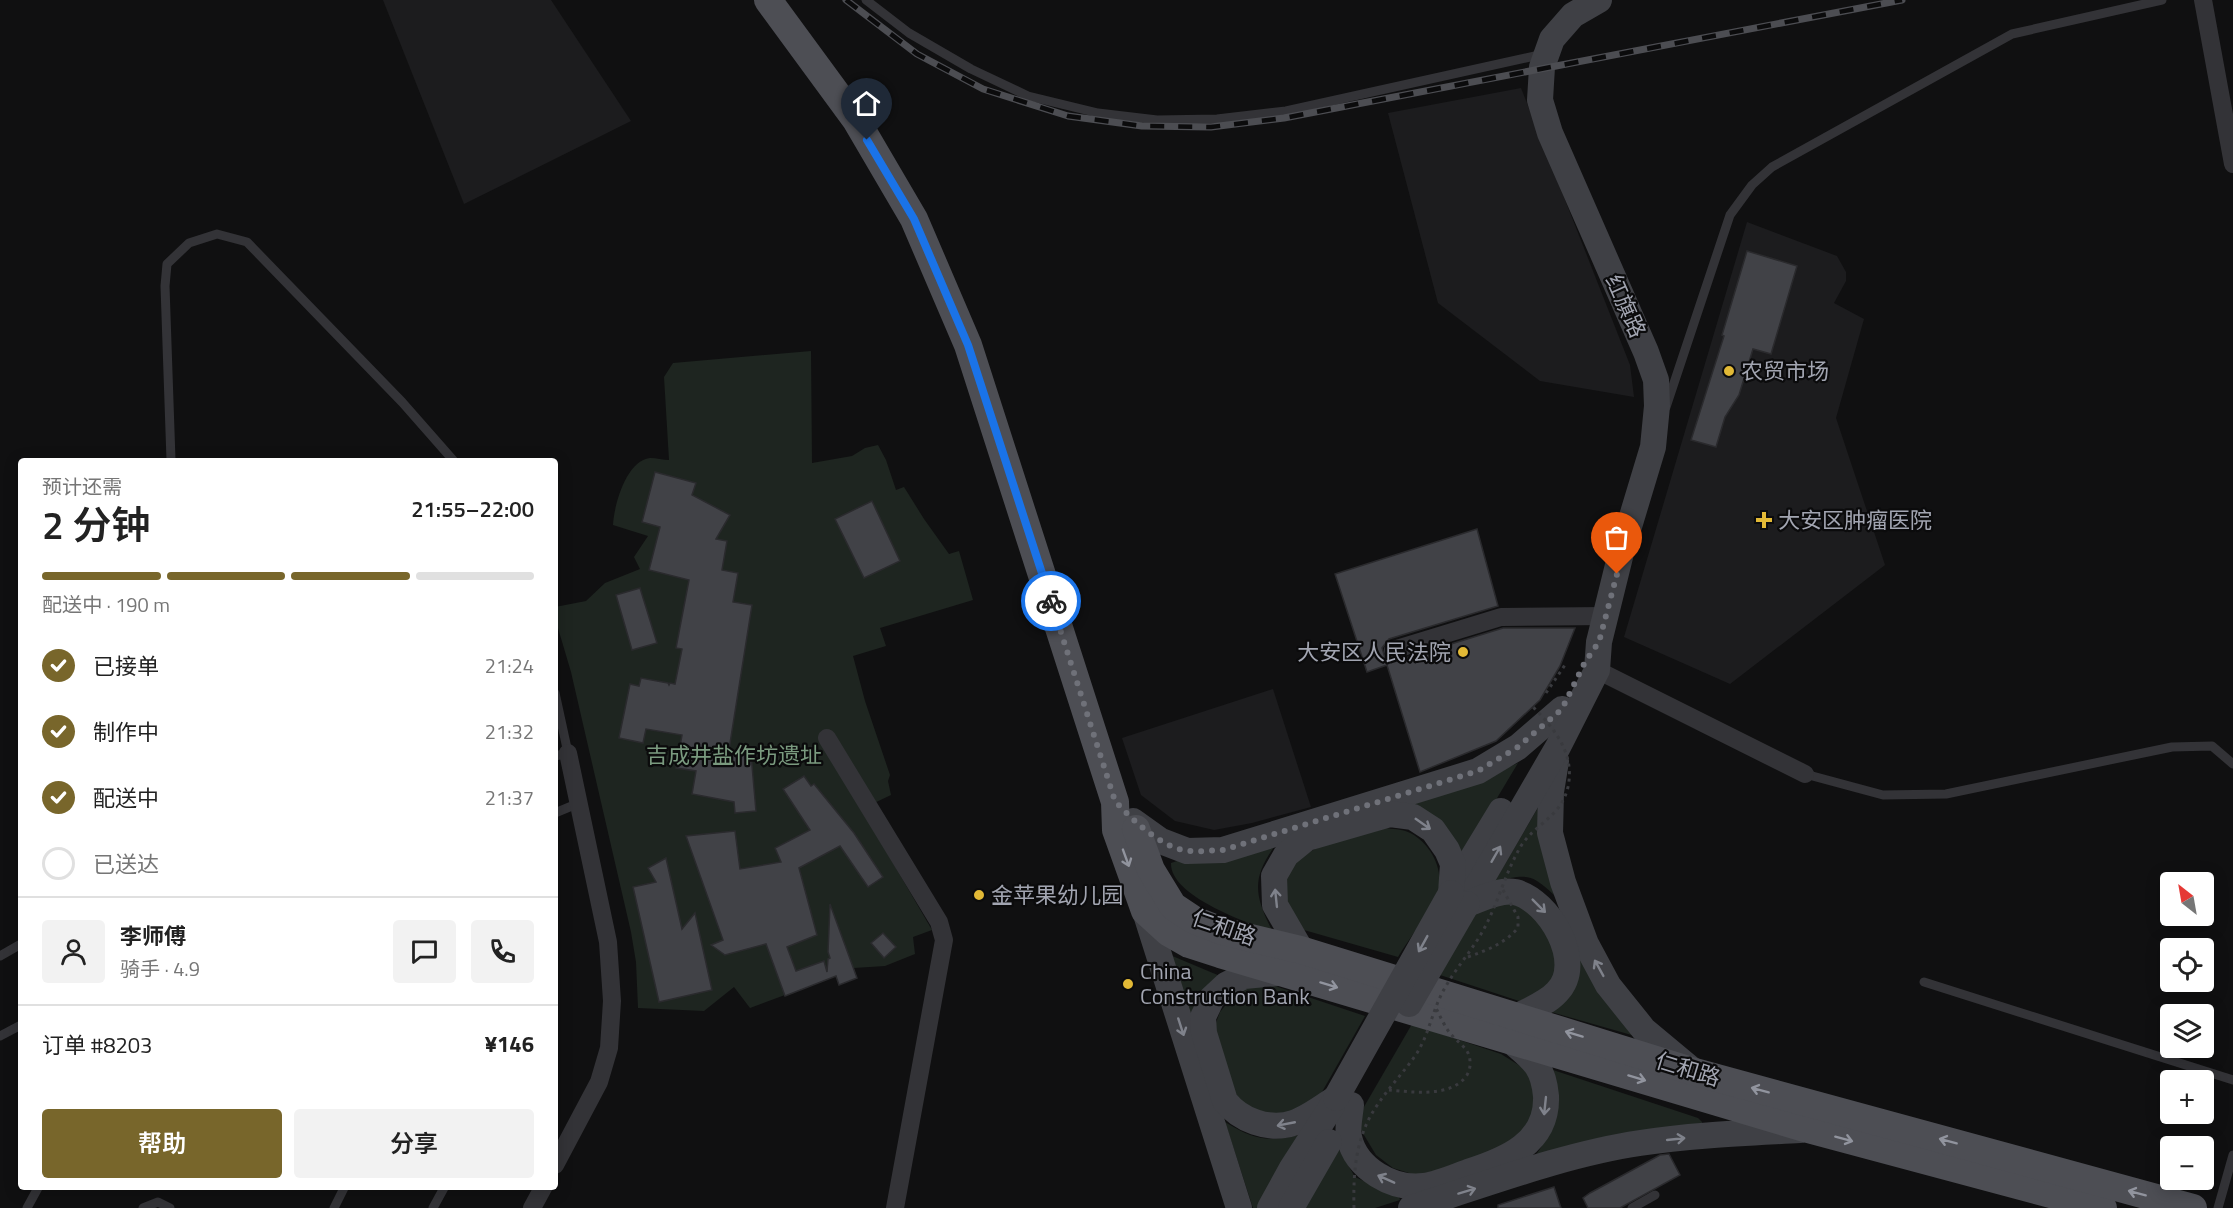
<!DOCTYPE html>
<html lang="zh">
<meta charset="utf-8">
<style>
body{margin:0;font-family:"Titillium Web","Noto Sans SC",sans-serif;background:#f2f2f2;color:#222;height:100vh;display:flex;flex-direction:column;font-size:22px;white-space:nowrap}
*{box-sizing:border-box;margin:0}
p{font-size:20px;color:#767676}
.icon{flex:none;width:33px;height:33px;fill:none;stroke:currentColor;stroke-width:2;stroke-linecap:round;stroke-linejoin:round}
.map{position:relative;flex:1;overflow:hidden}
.drawer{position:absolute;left:18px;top:458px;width:540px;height:732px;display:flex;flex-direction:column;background:#fff;border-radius:6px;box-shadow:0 3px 15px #0003}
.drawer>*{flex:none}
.needle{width:39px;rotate:329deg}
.fabs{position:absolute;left:2160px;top:872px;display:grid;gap:12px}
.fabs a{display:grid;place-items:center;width:54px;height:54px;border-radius:6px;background:#fff;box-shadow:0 3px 15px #0003;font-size:30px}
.pin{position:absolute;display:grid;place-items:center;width:51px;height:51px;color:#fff;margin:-62px -26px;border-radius:50% 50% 50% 0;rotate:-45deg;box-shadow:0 0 6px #0007}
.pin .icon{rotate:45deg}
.courier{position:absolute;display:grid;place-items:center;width:60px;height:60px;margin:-30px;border:4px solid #1a73e8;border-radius:50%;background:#fff;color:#222;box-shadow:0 2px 8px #0007}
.summary em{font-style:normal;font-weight:600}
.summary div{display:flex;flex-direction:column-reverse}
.summary{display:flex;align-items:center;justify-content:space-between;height:102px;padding:0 24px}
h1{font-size:39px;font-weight:600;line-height:45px}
.bar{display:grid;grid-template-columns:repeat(4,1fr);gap:9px 6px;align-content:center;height:72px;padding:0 24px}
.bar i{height:8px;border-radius:4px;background:#e0e0e0}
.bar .selected{background:#78662b}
.bar p{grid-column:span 4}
.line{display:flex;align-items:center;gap:15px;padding:0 24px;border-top:2px solid #e0e0e0}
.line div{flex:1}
.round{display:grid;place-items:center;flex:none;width:63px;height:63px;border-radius:6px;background:#f2f2f2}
ol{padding:0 24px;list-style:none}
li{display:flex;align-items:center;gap:18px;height:66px}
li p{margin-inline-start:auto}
li .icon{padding:6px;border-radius:50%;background:#78662b;color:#fff;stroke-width:4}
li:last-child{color:#767676}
li i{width:33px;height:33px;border:3px solid #e0e0e0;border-radius:50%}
.button{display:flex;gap:12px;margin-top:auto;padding:12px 24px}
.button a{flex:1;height:69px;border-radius:6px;background:#78662b;color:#fff;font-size:24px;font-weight:600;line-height:69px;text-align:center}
.button a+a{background:#f2f2f2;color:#222}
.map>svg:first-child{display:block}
</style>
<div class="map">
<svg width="2233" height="1208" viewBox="0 0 2233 1208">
<rect width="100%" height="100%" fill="#101011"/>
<!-- built -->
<g fill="#1c1c1e">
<path d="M 383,0 L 551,0 L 631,121 L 464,204 Z"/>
<path d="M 1521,88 L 1630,365 L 1634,397 L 1540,381 L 1438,303 L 1388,113 Z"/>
<path d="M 1747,222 L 1837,256 L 1846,272 L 1846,281 L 1834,303 L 1864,319 L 1836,418 L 1885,565 L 1730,684 L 1624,637 Z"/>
<path d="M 1273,689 L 1311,807 L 1252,823 L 1214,830 L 1175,821 L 1141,795 L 1122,738 Z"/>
</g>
<!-- green -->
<g fill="#1e2520">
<path d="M 811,351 L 812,463 L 852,456 L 865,448 L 878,445 L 886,460 L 896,490 L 904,487 L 924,519 L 949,554 L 959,551 L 973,600 L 880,628 L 886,646 L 853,656 L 865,701 L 890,775 L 888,781 L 891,795 L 870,805 L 875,832 L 932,930 L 913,937 L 915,954 L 885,966 L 854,968 L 857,978 L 839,985 L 836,976 L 750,1008 L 734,987 L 704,1011 L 638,1008 L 636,962 L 631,932 L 571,672 L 555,618 L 555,607 L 586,601 L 605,583 L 640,569 L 634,557 L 648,536 L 613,525 C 614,505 626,461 650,458 C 656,458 663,460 669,460 L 664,377 L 673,363 Z"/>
<path d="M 1518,763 L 1463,855 C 1446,822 1435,819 1403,804 L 1477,781 Z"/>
<path d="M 1539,806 L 1545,854 L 1554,895 C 1530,872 1526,875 1495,881 Z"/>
<path d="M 1385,828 C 1393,829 1401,829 1408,832 C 1429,841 1446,870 1437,893 C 1430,912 1409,939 1398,957 L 1304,930 C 1300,924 1294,917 1291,911 C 1264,849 1346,838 1385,828 Z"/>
<path d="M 1280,839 C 1252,875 1252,892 1273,932 C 1246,922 1170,896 1171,863 L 1183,859 Z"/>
<path d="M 1508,899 L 1533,909 C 1544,930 1571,964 1549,987 C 1542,993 1528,997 1519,1001 L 1440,975 L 1476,912 Z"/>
<path d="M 1577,954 L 1635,1036 L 1551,1012 Z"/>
<path d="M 1170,955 L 1220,976 C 1203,986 1196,997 1190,1017 Z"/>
<path d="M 1272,985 L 1365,1016 L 1322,1092 L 1309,1105 L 1291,1113 L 1269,1115 L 1249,1110 L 1232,1090 L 1214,1028 L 1220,1012 L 1233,996 L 1248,987 Z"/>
<path d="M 1412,1024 L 1501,1054 L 1525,1069 L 1533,1081 L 1534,1107 L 1529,1124 L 1511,1142 L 1459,1167 L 1415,1175 L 1393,1168 L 1376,1155 L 1361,1130 L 1361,1112 Z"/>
<path d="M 1553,1070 L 1698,1118 L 1702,1122 L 1702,1127 L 1534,1157 C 1557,1130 1552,1103 1553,1070 Z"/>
<path d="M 1225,1122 C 1254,1140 1267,1142 1300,1135 L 1258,1208 L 1253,1208 Z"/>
<path d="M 1338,1148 L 1355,1177 L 1399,1197 L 1400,1200 L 1375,1208 L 1303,1208 Z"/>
</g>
<!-- building -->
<g fill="#414247" stroke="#2a2a2d" stroke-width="1.5">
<path d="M 1747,251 L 1797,266 L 1771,354 L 1753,349 L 1739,395 L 1725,417 L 1716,447 L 1691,440 L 1724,336 L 1722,335 Z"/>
<path d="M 655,472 L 696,483 L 692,495 L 730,515 L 716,539 L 727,541 L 722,570 L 738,573 L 733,602 L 752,605 L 728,756 L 751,754 L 756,811 L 735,813 L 734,802 L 692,794 L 696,771 L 676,768 L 682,735 L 646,729 L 643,743 L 619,738 L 630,684 L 639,686 L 641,678 L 668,683 L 669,685 L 670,683 L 675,684 L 682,649 L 676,648 L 689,580 L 649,570 L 660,527 L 642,522 Z"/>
<path d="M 872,501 L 900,561 L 864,578 L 835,519 Z"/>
<path d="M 1477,529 L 1498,606 L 1389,639 L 1382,648 L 1385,658 L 1390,661 L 1396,661 L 1503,628 L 1575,628 L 1560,666 L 1540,700 L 1496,741 L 1420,772 L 1387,665 L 1367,672 L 1335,574 Z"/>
<path d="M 640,588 L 657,643 L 632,650 L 616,595 Z"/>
<path d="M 804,776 L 811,786 L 814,784 L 854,833 L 883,877 L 868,887 L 840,846 L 799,868 L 817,935 L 787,947 L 796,971 L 824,961 L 827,972 L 828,959 L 830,958 L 828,952 L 830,904 L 857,978 L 839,985 L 836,976 L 785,996 L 766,944 L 725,955 L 711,945 L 723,940 L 686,836 L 735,831 L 740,869 L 781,862 L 775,848 L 810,830 L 783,789 Z"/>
<path d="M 666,858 L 682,929 L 695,913 L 712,990 L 659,1002 L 633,887 L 656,882 L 648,868 Z"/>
<path d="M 883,933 L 896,947 L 884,958 L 871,943 Z"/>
<path d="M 1669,1154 L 1680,1175 L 1620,1208 L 1588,1208 L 1583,1198 L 1590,1193 L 1660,1155 Z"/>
<path d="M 1554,1187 L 1561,1208 L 1498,1208 L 1498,1205 Z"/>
</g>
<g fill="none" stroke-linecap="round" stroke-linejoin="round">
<!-- path -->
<path stroke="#393a3e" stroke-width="3" stroke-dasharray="3 4.5" stroke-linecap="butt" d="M 1546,693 L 1567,662"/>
<!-- lane -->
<g stroke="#333337" stroke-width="9">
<path d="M 866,0 L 909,33 L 971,69 L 1028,96 L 1098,113 L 1157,120 L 1217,119 L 1286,111 L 1544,54"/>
<path d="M 1666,407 L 1730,215 L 1752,185 L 1772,167 L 2012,34 L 2162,0"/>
<path d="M 171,460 L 165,286 L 167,264 L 189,243 L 217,234 L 247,242 L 402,402 L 453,460"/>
<path d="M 555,693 L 568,753 L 555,756"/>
<path d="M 1805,774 L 1883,795 L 1946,794 L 2172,747 L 2212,746 L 2233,764"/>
<path d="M 555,813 L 579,803"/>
<path d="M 0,956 L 21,944"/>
<path d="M 1924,982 L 2233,1080"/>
<path d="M 0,1036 L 21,1025"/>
<path d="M 27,1208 L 39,1186"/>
<path d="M 143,1208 L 158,1202 L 170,1208"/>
<path d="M 334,1208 L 345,1186"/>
<path d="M 433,1208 L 445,1186"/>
<path d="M 1632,1208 L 1655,1195"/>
<path d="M 2218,1208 L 2233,1155"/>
</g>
<!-- street -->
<g stroke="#333337" stroke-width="18">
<path d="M 2203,0 L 2233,164"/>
<path d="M 1393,650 L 1501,617 L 1607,616"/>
<path d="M 1597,670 L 1805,774"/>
<path d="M 827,738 L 939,922 L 944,940 L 895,1208"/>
<path d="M 555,1165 L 599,1082 L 609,1048 L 612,1001 L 608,942 L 568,753"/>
<path d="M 532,1208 L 544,1186"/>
</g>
<!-- secondary -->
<g stroke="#3f4045" stroke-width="26">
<path d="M 1556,761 L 1551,792 L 1550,833 L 1563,882 L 1586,944 L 1608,985 L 1644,1030 L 1692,1070"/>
<path d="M 1133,821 L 1161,841 L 1187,851 L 1223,850 L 1478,771 L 1518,747 L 1562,709"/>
<path d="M 1453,890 L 1501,811"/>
<path d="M 1467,904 L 1558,747 L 1597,670 L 1599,642 L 1621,553 L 1653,447 L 1657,406 L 1656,380 L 1646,352 L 1550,133 L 1540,100 L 1542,67 L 1552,39 L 1573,15 L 1599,0"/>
<path d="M 1467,904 C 1481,899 1500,889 1515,892 C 1549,900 1586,963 1557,992 C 1547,1003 1531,1009 1518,1016"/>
<path d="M 1145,911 L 1239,1208"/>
<path d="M 1301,950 L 1275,905 L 1274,876 L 1286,855 L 1307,838 L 1390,814 L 1413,817 L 1433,830 L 1447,850 L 1453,864 L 1451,893"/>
<path d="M 1278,973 L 1244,976 L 1226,985 L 1212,998 L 1203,1017 L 1204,1033 L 1225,1101 C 1233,1111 1243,1118 1255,1122 C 1289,1134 1309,1116 1336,1098"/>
<path d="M 1351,1105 C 1350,1115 1347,1128 1349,1137 C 1356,1169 1393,1190 1424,1186 C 1438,1184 1454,1177 1468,1172 C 1506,1160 1548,1143 1546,1096 C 1545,1085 1543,1075 1537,1066 C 1530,1056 1519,1048 1510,1040"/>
<path d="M 1270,1208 L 1292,1168 L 1332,1106"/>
<path d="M 1291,1208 L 1329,1142"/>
<path d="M 1411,1208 C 1484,1185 1565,1154 1640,1143 C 1692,1135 1747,1133 1800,1130"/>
</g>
<!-- primary -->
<g stroke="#4d4e54" stroke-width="28">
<path d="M 768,0 L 856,120 L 914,219 L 968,345 L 1115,802 L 1116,830 L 1145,911 L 1168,932 L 1189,944 L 1220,954 L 1808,1129 L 2103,1208"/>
<path d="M 1136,829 L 1151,870 L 1173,906 L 1194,920 L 1222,931 L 1301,950 L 1695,1072 L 2193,1208"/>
</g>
<defs>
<path id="rail" d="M 846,0 L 917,54 L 983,89 L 1068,116 L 1142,126 L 1211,127 L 1284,118 L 1902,0"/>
</defs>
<!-- rail casing -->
<use href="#rail" stroke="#4c4d52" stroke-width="7"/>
<!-- rail -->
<use href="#rail" stroke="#0b0b0c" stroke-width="4.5" stroke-dasharray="14" stroke-linecap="butt"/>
<!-- path-bridge -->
<g stroke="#393a3e" stroke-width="3" stroke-dasharray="3 4.5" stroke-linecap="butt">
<path d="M 1468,957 C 1487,950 1504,944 1518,928 L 1518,917 L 1503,890"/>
<path d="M 1389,1090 C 1412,1092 1452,1098 1467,1075 C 1471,1068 1471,1060 1468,1053 C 1464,1045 1455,1040 1449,1032 C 1444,1025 1440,1016 1436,1008"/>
<path d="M 1354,1208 C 1353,1170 1356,1135 1378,1104 C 1390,1086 1405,1071 1417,1053 C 1430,1032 1433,1007 1446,986 C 1458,965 1475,947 1486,925 C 1499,900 1506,871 1521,846 C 1536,823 1561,817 1568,787 C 1575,754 1555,729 1533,707"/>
</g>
<!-- secondary-bridge -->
<g stroke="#3f4045" stroke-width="26">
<path d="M 1409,1004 L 1467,904"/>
<path d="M 1336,1098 L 1451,893"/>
</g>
</g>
<!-- one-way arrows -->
<defs><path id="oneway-shaft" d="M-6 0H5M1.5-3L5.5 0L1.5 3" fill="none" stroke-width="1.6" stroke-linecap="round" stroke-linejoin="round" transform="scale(1.5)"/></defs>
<g stroke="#7f828b">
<use href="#oneway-shaft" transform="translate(1423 824) rotate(35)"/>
<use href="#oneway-shaft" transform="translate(1496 854) rotate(-60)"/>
<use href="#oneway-shaft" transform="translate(1276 898) rotate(-96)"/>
<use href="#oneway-shaft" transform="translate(1539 906) rotate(45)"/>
<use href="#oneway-shaft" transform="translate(1423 944) rotate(119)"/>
<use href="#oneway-shaft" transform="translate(1599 968) rotate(-119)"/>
<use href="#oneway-shaft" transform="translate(1181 1027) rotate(72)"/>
<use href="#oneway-shaft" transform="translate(1545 1106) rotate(96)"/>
<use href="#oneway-shaft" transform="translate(1286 1124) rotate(169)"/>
<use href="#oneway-shaft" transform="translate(1676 1139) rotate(-6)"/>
<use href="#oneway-shaft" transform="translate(1386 1179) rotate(-156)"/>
<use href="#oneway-shaft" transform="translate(1467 1191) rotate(-17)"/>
</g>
<g stroke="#91949e">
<use href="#oneway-shaft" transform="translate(1126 858) rotate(70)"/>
<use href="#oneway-shaft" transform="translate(1329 985) rotate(17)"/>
<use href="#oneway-shaft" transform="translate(1574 1034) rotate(-163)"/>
<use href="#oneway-shaft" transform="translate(1637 1078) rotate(17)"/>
<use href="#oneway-shaft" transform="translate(1760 1090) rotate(-165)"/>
<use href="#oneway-shaft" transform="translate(1844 1139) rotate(15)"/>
<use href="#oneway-shaft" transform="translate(1948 1141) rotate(-165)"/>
<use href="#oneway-shaft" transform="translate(2137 1193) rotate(-165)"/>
</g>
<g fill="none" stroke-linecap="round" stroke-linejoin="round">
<!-- done -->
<path stroke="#6f7179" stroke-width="6" stroke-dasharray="0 10.8" d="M 1051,601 L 1115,801 C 1132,820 1163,849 1189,851 C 1200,852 1212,850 1223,850 L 1478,771 L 1518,747 L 1562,709 L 1585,662 L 1599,642 L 1617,574"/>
<!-- route -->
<path stroke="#1a73e8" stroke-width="8" d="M 867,140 L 914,219 L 968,345 L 1051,601"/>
</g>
<!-- markers -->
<g fill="#e2b936" stroke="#0b0b0c" stroke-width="2">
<circle cx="1729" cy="371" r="6"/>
<path d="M1761 511h6v6h6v6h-6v6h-6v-6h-6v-6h6z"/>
<circle cx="1463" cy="652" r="6"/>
<circle cx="979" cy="895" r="6"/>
<circle cx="1128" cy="984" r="6"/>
</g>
<g text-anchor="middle" stroke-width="4.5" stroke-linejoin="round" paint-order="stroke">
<!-- street labels -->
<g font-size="22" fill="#a2a5b1" stroke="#0b0b0c">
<text transform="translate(1626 306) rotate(66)" y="8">红旗路</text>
<text transform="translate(1224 927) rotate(19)" y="8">仁和路</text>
<text transform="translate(1688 1069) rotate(17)" y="8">仁和路</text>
</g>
<!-- poi labels -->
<g font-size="22" fill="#a2a5b1" stroke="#0b0b0c" text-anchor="start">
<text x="1741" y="379">农贸市场</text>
<text x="1778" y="528">大安区肿瘤医院</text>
<text x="1451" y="660" text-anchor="end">大安区人民法院</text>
<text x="991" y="903">金苹果幼儿园</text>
<text x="1140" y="979">China<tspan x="1140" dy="25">Construction Bank</tspan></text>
</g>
<!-- park labels -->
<g font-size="22" fill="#7a9a7f" stroke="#0b0b0c">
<text x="734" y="763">吉成井盐作坊遗址</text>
</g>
</g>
</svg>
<div class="fabs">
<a><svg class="needle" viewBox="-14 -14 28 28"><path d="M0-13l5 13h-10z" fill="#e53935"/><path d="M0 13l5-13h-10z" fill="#767676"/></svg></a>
<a><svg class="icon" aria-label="locate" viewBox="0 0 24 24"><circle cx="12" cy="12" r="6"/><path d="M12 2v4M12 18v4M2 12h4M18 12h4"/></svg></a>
<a><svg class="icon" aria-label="layers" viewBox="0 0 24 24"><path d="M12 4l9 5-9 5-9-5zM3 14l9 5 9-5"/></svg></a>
<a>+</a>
<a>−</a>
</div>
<div class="pin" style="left:1617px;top:574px;background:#ea580c"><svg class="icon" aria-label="bag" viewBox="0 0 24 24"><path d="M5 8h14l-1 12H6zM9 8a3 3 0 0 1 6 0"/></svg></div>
<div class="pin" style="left:867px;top:140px;background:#1f2937"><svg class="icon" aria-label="home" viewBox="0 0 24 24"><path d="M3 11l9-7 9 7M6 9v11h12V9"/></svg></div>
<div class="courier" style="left:1051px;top:601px"><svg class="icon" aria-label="bike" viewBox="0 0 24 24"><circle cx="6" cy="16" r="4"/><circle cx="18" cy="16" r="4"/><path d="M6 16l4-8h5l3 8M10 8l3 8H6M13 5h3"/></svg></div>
<section class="drawer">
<div class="summary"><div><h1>2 分钟</h1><p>预计还需</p></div><em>21:55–22:00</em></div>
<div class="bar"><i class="selected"></i><i class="selected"></i><i class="selected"></i><i></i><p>配送中 · 190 m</p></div>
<ol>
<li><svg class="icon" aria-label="check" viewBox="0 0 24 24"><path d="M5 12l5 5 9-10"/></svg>已接单<p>21:24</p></li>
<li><svg class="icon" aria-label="check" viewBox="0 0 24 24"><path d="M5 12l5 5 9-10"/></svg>制作中<p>21:32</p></li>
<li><svg class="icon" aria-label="check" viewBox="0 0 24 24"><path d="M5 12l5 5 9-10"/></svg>配送中<p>21:37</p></li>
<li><i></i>已送达</li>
</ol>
<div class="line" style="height:108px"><a class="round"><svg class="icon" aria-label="person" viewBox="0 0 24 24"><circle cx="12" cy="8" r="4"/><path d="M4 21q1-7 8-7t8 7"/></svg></a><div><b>李师傅</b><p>骑手 · 4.9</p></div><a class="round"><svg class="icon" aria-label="chat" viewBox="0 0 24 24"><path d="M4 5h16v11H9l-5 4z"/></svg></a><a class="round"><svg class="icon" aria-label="phone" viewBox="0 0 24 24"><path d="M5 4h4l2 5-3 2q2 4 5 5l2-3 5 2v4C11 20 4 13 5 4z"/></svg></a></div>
<div class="line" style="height:78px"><div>订单 #8203</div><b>¥146</b></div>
<div class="button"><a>帮助</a><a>分享</a></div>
</section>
</div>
